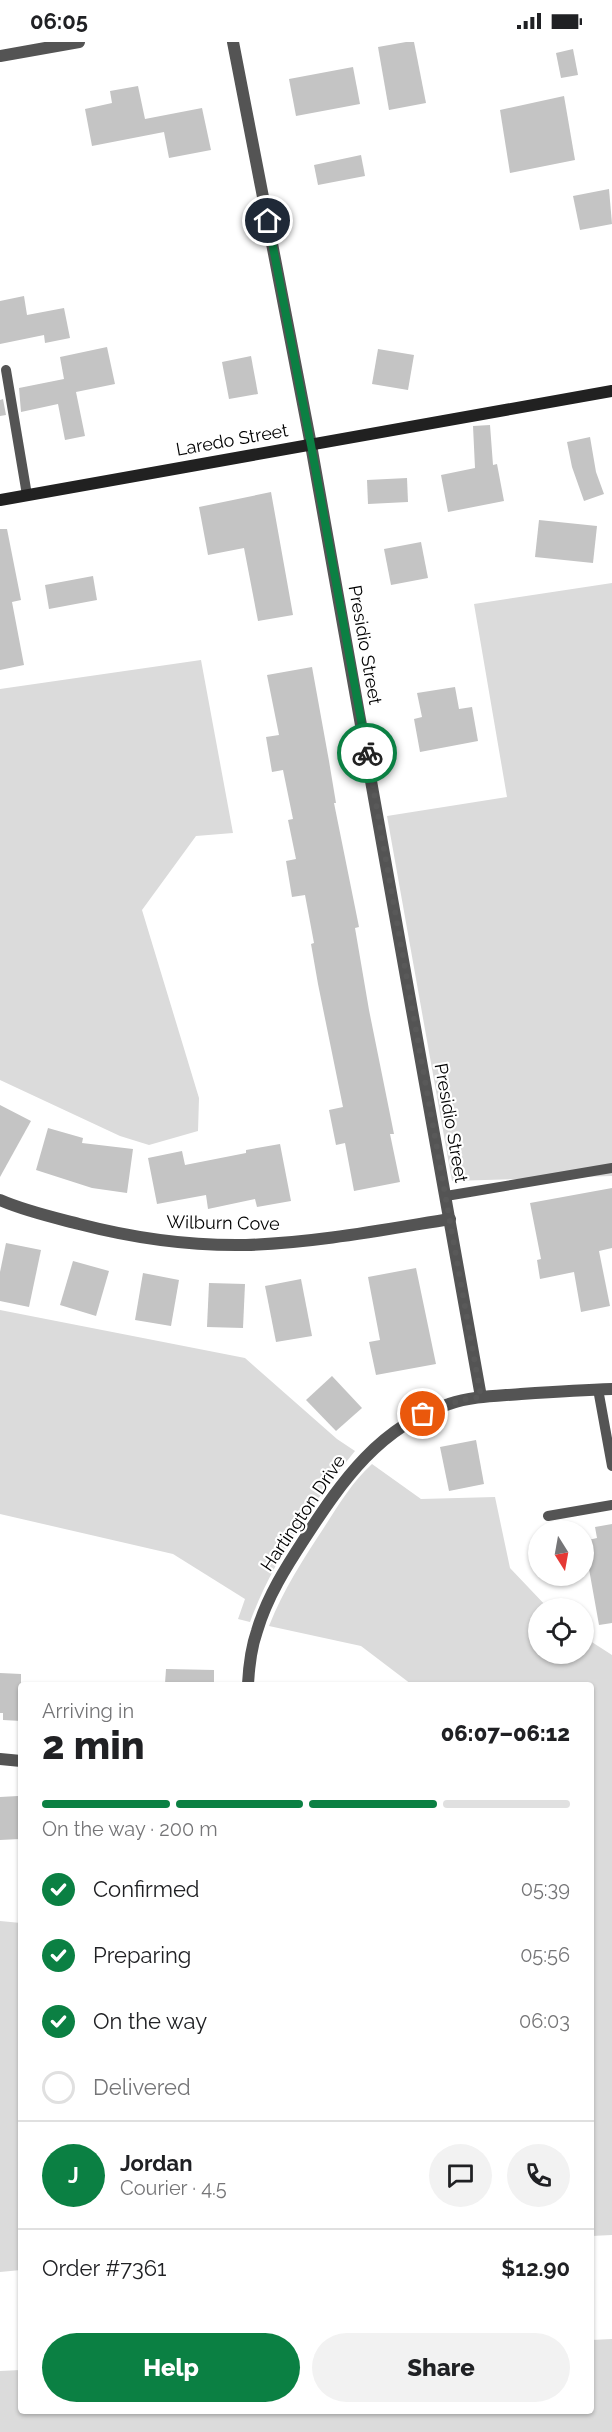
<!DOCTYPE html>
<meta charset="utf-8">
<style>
body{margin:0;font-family:Raleway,sans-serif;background:#f2f2f2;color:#202124;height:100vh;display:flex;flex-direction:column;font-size:22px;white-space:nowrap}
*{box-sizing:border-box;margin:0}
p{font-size:20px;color:#757577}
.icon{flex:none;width:33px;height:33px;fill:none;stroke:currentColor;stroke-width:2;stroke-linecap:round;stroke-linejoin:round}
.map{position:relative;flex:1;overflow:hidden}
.drawer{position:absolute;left:18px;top:1640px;width:576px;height:732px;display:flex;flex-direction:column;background:#fff;border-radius:6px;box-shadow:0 2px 4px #0004}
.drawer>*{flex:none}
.needle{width:39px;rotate:169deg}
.fabs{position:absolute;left:528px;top:1478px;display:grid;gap:12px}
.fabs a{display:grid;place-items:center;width:66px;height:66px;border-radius:50%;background:#fff;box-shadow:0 2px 4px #0004;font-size:30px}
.pin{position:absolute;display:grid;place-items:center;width:51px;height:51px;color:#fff;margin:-26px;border:3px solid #fff;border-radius:50%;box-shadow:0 2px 6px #0007}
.courier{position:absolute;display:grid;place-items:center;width:60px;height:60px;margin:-30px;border:4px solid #0b8043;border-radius:50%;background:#fff;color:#222;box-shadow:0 2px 8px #0007}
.head em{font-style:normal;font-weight:800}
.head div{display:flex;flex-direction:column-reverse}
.head{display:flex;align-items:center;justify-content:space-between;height:102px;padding:0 24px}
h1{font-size:39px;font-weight:800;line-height:45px}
.bar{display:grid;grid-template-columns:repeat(4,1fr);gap:9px 6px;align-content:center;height:72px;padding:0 24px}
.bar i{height:8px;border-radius:4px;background:#e0e0e0}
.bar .active{background:#0b8043}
.bar p{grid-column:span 4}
.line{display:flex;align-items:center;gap:15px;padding:0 24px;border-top:2px solid #e0e0e0}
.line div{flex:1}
.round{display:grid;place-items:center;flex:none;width:63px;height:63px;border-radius:32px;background:#f2f2f2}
ol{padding:0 24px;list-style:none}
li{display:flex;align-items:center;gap:18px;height:66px}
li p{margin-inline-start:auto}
li .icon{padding:6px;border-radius:50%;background:#0b8043;color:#fff;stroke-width:4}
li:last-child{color:#757577}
li i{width:33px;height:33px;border:3px solid #e0e0e0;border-radius:50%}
.cta{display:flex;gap:12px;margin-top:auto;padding:12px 24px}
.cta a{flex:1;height:69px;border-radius:36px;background:#0b8043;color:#fff;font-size:24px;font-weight:800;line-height:69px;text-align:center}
.cta a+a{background:#f2f2f2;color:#202124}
.status{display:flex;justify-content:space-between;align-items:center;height:42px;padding:0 30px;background:#fff;direction:ltr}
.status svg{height:16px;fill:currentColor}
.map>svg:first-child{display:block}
</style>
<div class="status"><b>06:05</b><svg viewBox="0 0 49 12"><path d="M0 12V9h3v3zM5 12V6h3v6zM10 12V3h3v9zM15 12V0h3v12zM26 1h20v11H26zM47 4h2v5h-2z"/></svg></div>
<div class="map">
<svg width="612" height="2390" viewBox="0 0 612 2390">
<rect width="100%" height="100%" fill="#fff"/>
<!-- green -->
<g fill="#dbdbdb">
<path d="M 612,541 L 612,1134 L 452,1139 L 387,774 L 507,755 L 474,562 Z"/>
<path d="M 201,618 L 233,791 L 196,794 L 142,868 L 199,1056 L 198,1089 L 149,1103 L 120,1094 L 0,1038 L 0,647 Z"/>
<path d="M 0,1268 L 245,1316 L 337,1397 L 355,1409 C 313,1460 273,1518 250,1580 L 238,1577 L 245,1557 L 173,1512 L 0,1472 Z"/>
<path d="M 372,1422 L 421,1457 L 495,1455 L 510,1526 L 548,1566 L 538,1566 L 538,1611 L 584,1611 L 584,1595 L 612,1613 L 612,2193 L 591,2194 L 591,1642 L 411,1642 L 361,1604 L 269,1584 C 283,1548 304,1516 325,1484 C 339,1462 353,1439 372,1422 Z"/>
<path d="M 0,1879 L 21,1881 L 21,2228 L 0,2230 Z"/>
<path d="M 612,2297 L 612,2390 L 0,2390 L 0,2329 L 21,2328 L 21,2368 L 591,2368 L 591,2298 Z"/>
</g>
<!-- building -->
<g fill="#c4c4c4">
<path d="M 406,0 L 414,0 L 426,61 L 389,68 L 378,5 Z"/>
<path d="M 573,7 L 578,33 L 561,36 L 556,11 Z"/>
<path d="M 353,25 L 360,62 L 296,74 L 289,37 Z"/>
<path d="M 138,44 L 145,77 L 202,66 L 211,108 L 169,116 L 164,90 L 92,104 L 85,67 L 112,61 L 110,49 Z"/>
<path d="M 564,54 L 575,118 L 510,131 L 500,68 Z"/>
<path d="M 361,113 L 365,134 L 318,143 L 314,123 Z"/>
<path d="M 609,147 L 612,182 L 580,188 L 573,154 Z"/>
<path d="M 24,254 L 27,273 L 64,266 L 70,296 L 45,301 L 44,293 L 0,302 L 0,259 Z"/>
<path d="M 107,305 L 115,342 L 76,350 L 85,394 L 65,398 L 58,362 L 21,370 L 19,346 L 64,337 L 60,315 Z"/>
<path d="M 378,307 L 414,313 L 408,348 L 372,342 Z"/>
<path d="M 251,314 L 258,352 L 229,357 L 222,320 Z"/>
<path d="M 3,357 L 6,373 L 0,374 L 0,358 Z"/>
<path d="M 490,383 L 493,423 L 497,422 L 504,459 L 448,470 L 441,433 L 475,426 L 473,384 Z"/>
<path d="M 590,395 L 596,430 L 604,452 L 584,459 L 572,425 L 567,400 Z"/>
<path d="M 407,436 L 408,460 L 368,462 L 367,438 Z"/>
<path d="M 271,450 L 293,573 L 258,579 L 244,506 L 208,513 L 199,465 Z"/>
<path d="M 539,478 L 597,484 L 593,521 L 535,515 Z"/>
<path d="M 0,487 L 7,487 L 21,558 L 12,560 L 24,623 L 0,628 Z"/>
<path d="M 421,500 L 428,536 L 391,543 L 384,507 Z"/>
<path d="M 93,534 L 97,558 L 49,567 L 45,543 Z"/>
<path d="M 312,625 L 329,719 L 336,761 L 334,761 L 359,885 L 355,886 L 369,968 L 394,1092 L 390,1092 L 400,1140 L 354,1149 L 345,1101 L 336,1103 L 329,1068 L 343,1065 L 318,942 L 311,902 L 314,901 L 305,853 L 292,855 L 286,819 L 296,817 L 288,778 L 293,777 L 283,728 L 272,730 L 266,695 L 279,693 L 267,633 Z"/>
<path d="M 455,645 L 459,667 L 472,665 L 478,699 L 420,710 L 414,677 L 422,675 L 417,651 Z"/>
<path d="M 0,1063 L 31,1079 L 0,1135 Z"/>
<path d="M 48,1086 L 83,1096 L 82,1101 L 133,1107 L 127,1151 L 92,1146 L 36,1128 Z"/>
<path d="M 280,1102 L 291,1159 L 257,1165 L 255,1157 L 208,1167 L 206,1153 L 157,1162 L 148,1116 L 182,1109 L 185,1123 L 246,1111 L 246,1108 Z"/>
<path d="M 612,1146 L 612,1206 L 599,1209 L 610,1264 L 581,1270 L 574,1230 L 540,1237 L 537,1218 L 541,1217 L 530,1161 Z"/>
<path d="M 6,1201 L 41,1208 L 29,1265 L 0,1259 L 0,1230 Z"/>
<path d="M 73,1219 L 109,1229 L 96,1274 L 60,1263 Z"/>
<path d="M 416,1226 L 436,1322 L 376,1333 L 369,1300 L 380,1298 L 368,1235 Z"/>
<path d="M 143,1231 L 179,1238 L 171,1284 L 135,1278 Z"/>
<path d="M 301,1237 L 312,1294 L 276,1300 L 265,1244 Z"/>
<path d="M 209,1241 L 245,1242 L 243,1286 L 207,1285 Z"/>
<path d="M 332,1334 L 362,1366 L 336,1389 L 306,1358 Z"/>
<path d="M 476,1398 L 484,1442 L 449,1449 L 440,1405 Z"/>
<path d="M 612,1482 L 612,1581 L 599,1583 L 584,1499 L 597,1496 L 595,1485 Z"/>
<path d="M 166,1627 L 214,1628 L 214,1642 L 165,1642 Z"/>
<path d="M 0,1631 L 21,1632 L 21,1679 L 3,1678 L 3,1671 L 0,1671 Z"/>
<path d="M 18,1754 L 20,1797 L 0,1798 L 0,1755 Z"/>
</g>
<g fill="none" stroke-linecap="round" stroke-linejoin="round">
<!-- lane -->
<g stroke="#545454" stroke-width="10">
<path d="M 6,328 L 27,453"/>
<path d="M 446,1154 L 612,1126"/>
<path d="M 598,1347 L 612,1424"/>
<path d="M 548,1474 L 612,1463"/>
</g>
<!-- street -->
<g stroke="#545454" stroke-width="12">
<path d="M 233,0 L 311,403 L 481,1355"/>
<path d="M 0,14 L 79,0"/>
<path d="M 0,1158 C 25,1169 52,1175 79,1182 C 133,1196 189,1204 246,1203 C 314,1201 382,1188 450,1177"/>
<path d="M 248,1642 C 249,1624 251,1606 257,1589 C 267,1555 286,1525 305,1496 C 342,1439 380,1384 449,1362 C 472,1354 497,1354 521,1352 C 551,1350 582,1348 612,1347"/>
<path d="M 0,1717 L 21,1719"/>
</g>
<!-- secondary -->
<path stroke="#212121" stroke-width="12" d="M 0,458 L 612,349"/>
</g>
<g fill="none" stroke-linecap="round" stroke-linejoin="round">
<!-- done -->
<path stroke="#595959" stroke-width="6" stroke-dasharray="0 10.8" d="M 367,711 L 481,1355 L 461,1358 L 423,1372"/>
<!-- route -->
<path stroke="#0b8043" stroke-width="8" d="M 268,179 L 311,403 L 367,711"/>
</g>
<g text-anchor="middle" stroke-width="4.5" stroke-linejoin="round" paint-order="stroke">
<!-- street labels -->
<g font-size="18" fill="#000" stroke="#fff">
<text transform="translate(232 398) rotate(-10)" y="6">Laredo Street</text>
<text transform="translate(365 603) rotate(80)" y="6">Presidio Street</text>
<text transform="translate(451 1081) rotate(80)" y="6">Presidio Street</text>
<text transform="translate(223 1181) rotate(1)" y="6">Wilburn Cove</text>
<text transform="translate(303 1471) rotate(-56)" y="6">Hartington Drive</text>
</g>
</g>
</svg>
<div class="fabs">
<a><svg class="needle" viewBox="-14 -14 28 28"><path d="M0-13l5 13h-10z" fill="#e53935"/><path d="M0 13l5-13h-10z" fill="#757577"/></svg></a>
<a><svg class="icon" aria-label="locate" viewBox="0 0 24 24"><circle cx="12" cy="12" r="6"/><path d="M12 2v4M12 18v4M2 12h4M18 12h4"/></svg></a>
</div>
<div class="pin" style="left:423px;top:1372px;background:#ea580c"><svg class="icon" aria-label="bag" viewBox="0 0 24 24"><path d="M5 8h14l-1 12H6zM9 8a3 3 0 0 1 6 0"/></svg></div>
<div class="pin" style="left:268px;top:179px;background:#1f2937"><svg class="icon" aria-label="home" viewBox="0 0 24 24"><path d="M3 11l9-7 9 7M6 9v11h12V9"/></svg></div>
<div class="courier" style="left:367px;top:711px"><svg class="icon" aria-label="bike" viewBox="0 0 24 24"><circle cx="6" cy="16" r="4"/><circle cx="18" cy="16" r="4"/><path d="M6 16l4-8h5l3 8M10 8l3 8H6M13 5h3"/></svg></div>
<section class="drawer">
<div class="head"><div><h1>2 min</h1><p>Arriving in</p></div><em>06:07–06:12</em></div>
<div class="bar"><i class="active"></i><i class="active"></i><i class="active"></i><i></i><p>On the way · 200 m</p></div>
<ol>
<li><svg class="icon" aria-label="check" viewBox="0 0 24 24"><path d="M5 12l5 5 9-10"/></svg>Confirmed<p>05:39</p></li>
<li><svg class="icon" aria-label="check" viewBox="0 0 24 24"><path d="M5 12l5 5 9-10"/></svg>Preparing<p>05:56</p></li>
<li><svg class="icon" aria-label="check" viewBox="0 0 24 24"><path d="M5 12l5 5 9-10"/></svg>On the way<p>06:03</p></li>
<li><i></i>Delivered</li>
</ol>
<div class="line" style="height:108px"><b class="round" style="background:#0b8043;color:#fff">J</b><div><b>Jordan</b><p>Courier · 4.5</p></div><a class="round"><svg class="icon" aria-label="chat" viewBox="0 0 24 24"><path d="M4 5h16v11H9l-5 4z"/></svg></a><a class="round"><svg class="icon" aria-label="phone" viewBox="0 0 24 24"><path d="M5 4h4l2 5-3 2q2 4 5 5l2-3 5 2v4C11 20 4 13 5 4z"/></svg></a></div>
<div class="line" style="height:78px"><div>Order #7361</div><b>$12.90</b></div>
<div class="cta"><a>Help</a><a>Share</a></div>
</section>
</div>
